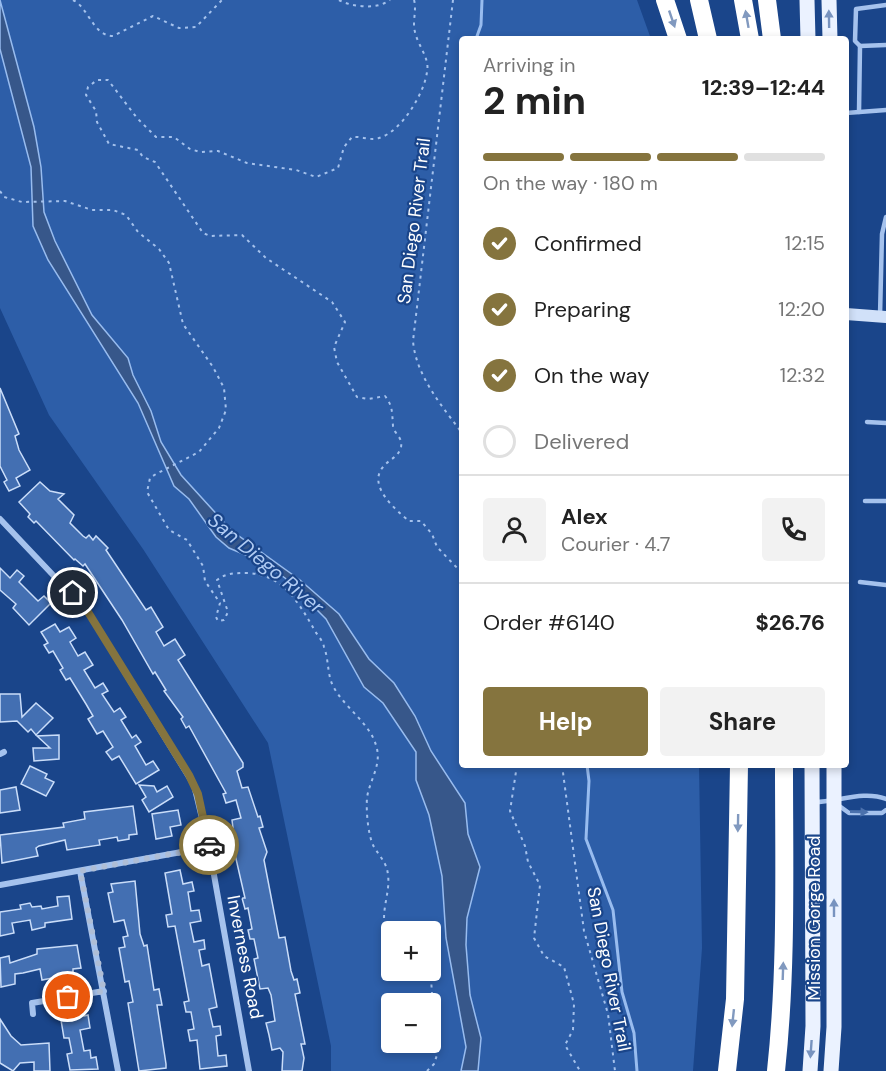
<!DOCTYPE html>
<meta charset="utf-8">
<style>
body{margin:0;font-family:"DM Sans",sans-serif;background:#f2f2f2;color:#222;height:100vh;display:flex;flex-direction:column;font-size:22px;white-space:nowrap}
*{box-sizing:border-box;margin:0}
p{font-size:20px;color:#767676}
.icon{flex:none;width:33px;height:33px;fill:none;stroke:currentColor;stroke-width:2;stroke-linecap:round;stroke-linejoin:round}
.map{position:relative;flex:1;overflow:hidden}
.details{position:absolute;left:459px;top:36px;width:390px;height:732px;display:flex;flex-direction:column;background:#fff;border-radius:6px;box-shadow:0 3px 9px #0003}
.details>*{flex:none}
.buttons{position:absolute;left:381px;top:921px;display:grid;gap:12px}
.buttons a{display:grid;place-items:center;width:60px;height:60px;border-radius:6px;background:#fff;box-shadow:0 3px 9px #0003;font-size:30px}
.pin{position:absolute;display:grid;place-items:center;width:51px;height:51px;color:#fff;margin:-26px;border:3px solid #fff;border-radius:50%;box-shadow:0 2px 6px #0007}
.courier{position:absolute;display:grid;place-items:center;width:60px;height:60px;margin:-30px;border:4px solid #85743e;border-radius:50%;background:#fff;color:#222;box-shadow:0 2px 8px #0007}
.overview em{font-style:normal;font-weight:700}
.overview div{display:flex;flex-direction:column-reverse}
.overview{display:flex;align-items:center;justify-content:space-between;height:102px;padding:0 24px}
h1{font-size:39px;font-weight:700;line-height:45px}
.bar{display:grid;grid-template-columns:repeat(4,1fr);gap:9px 6px;align-content:center;height:72px;padding:0 24px}
.bar i{height:8px;border-radius:4px;background:#e0e0e0}
.bar .selected{background:#85743e}
.bar p{grid-column:span 4}
.line{display:flex;align-items:center;gap:15px;padding:0 24px;border-top:2px solid #e0e0e0}
.line div{flex:1}
.round{display:grid;place-items:center;flex:none;width:63px;height:63px;border-radius:6px;background:#f2f2f2}
ol{padding:0 24px;list-style:none}
li{display:flex;align-items:center;gap:18px;height:66px}
li p{margin-inline-start:auto}
li .icon{padding:6px;border-radius:50%;background:#85743e;color:#fff;stroke-width:4}
li:last-child{color:#767676}
li i{width:33px;height:33px;border:3px solid #e0e0e0;border-radius:50%}
.cta{display:flex;gap:12px;margin-top:auto;padding:12px 24px}
.cta a{flex:1;height:69px;border-radius:6px;background:#85743e;color:#fff;font-size:24px;font-weight:700;line-height:69px;text-align:center}
.cta a+a{background:#f2f2f2;color:#222}
.map>svg:first-child{display:block}
</style>
<div class="map">
<svg width="886" height="1071" viewBox="0 0 886 1071">
<rect width="100%" height="100%" fill="#1a458a"/>
<!-- green -->
<path fill="#2d5ea8" fill-rule="evenodd" d="M 0,0 L 637,0 L 651,39 L 462,39 L 462,765 L 699,765 L 702,948 L 693,1071 L 331,1071 L 331,1046 L 268,743 L 143,549 L 49,415 L 0,308 ZM 392,932 L 430,932 L 430,970 L 392,970 ZM 392,1004 L 430,1004 L 430,1042 L 392,1042 Z"/>
<!-- water -->
<path fill="#37578a" stroke="#98bcef" stroke-width="1.5" d="M 0,0 L 34,127 L 41,167 L 44,212 L 55,241 L 92,315 L 128,358 L 133,375 L 151,411 L 161,442 L 181,475 L 232,531 L 300,580 L 339,614 L 369,659 L 394,683 L 415,716 L 431,751 L 465,803 L 468,834 L 480,867 L 467,918 L 466,945 L 470,995 L 481,1038 L 478,1071 L 461,1071 L 466,1047 L 446,938 L 442,876 L 429,815 L 416,780 L 416,752 L 383,703 L 364,687 L 326,619 L 285,578 L 260,561 L 229,548 L 216,537 L 189,499 L 174,486 L 138,403 L 48,260 L 33,226 L 31,167 L 0,49 Z"/>
<g fill="none" stroke-linecap="round" stroke-linejoin="round">
<!-- stream -->
<g stroke="#98bcef" stroke-width="3">
<path d="M 476,39 L 481,25 L 482,0"/>
<path d="M 462,82 L 462,157"/>
<path d="M 587,765 L 589,781 L 586,839 L 613,910 L 622,992 L 634,1033 L 637,1071"/>
</g>
</g>
<!-- building -->
<g fill="#436fb2" stroke="#caddf9" stroke-width="1.5">
<path d="M 0,388 L 19,434 L 15,436 L 19,450 L 30,470 L 16,478 L 20,486 L 9,491 L 4,482 L 7,480 L 0,466 Z"/>
<path d="M 40,482 L 50,491 L 64,494 L 58,499 L 74,515 L 70,523 L 83,536 L 86,538 L 89,535 L 93,540 L 96,536 L 108,548 L 106,550 L 146,610 L 151,607 L 163,627 L 156,632 L 164,646 L 175,639 L 185,655 L 178,660 L 243,763 L 243,767 L 237,771 L 242,788 L 248,787 L 258,817 L 260,816 L 263,827 L 259,828 L 267,852 L 264,860 L 279,938 L 285,937 L 291,971 L 294,980 L 297,979 L 300,993 L 295,994 L 305,1044 L 301,1044 L 304,1058 L 302,1071 L 282,1071 L 283,1052 L 280,1048 L 272,1050 L 269,1035 L 266,1023 L 275,1021 L 271,995 L 268,988 L 260,989 L 254,959 L 258,958 L 254,939 L 250,939 L 248,930 L 252,929 L 248,908 L 245,909 L 242,898 L 245,898 L 231,837 L 234,836 L 232,820 L 241,818 L 236,800 L 226,803 L 223,794 L 226,793 L 189,726 L 186,728 L 181,719 L 183,717 L 164,691 L 166,690 L 155,672 L 153,674 L 122,620 L 85,564 L 83,566 L 75,559 L 74,560 L 36,521 L 34,523 L 28,517 L 30,514 L 19,502 Z"/>
<path d="M 0,568 L 10,578 L 17,570 L 24,576 L 19,582 L 38,601 L 44,596 L 51,603 L 29,625 L 13,608 L 16,604 L 0,590 Z"/>
<path d="M 55,624 L 60,632 L 69,627 L 76,638 L 70,642 L 78,656 L 85,652 L 93,665 L 84,670 L 95,688 L 103,683 L 108,691 L 102,694 L 114,712 L 120,708 L 126,717 L 121,720 L 132,738 L 136,735 L 141,742 L 135,746 L 146,765 L 153,761 L 159,770 L 136,784 L 119,756 L 112,760 L 106,752 L 113,747 L 103,731 L 97,734 L 88,719 L 93,716 L 86,704 L 70,678 L 66,680 L 60,670 L 63,668 L 53,651 L 49,653 L 44,645 L 48,643 L 41,632 Z"/>
<path d="M 0,694 L 20,694 L 22,717 L 36,703 L 53,718 L 36,735 L 31,729 L 28,732 L 17,721 L 0,722 Z"/>
<path d="M 59,735 L 59,759 L 34,761 L 33,748 L 50,748 L 37,736 Z"/>
<path d="M 30,766 L 47,774 L 45,778 L 54,782 L 46,796 L 21,784 Z"/>
<path d="M 139,785 L 154,786 L 157,792 L 167,786 L 173,797 L 149,812 L 142,800 L 146,797 Z"/>
<path d="M 16,787 L 20,810 L 0,813 L 0,790 Z"/>
<path d="M 133,806 L 137,834 L 129,835 L 129,839 L 118,841 L 117,837 L 99,840 L 100,845 L 67,850 L 65,840 L 39,846 L 36,848 L 38,856 L 2,863 L 0,835 L 64,827 L 63,823 L 85,819 L 84,812 Z"/>
<path d="M 178,810 L 181,825 L 170,827 L 172,836 L 156,839 L 152,814 Z"/>
<path d="M 180,870 L 183,884 L 192,882 L 194,891 L 188,892 L 191,911 L 199,910 L 201,921 L 190,923 L 194,942 L 204,940 L 205,949 L 199,950 L 202,966 L 209,964 L 217,1007 L 209,1009 L 213,1027 L 220,1026 L 221,1035 L 216,1036 L 218,1056 L 226,1055 L 227,1066 L 200,1069 L 197,1040 L 190,1041 L 188,1030 L 194,1029 L 191,1012 L 186,1012 L 184,1002 L 189,1001 L 175,926 L 168,927 L 166,915 L 172,914 L 165,873 Z"/>
<path d="M 135,881 L 140,934 L 144,946 L 147,945 L 154,990 L 159,989 L 162,1005 L 157,1005 L 166,1064 L 166,1068 L 139,1071 L 128,1003 L 133,1002 L 129,981 L 125,982 L 119,948 L 125,947 L 123,937 L 128,936 L 124,920 L 114,922 L 108,893 L 113,892 L 111,884 Z"/>
<path d="M 69,896 L 72,919 L 45,923 L 45,927 L 32,930 L 30,920 L 12,923 L 14,933 L 0,936 L 0,912 L 21,909 L 20,905 L 30,903 L 32,907 L 41,906 L 42,909 L 58,906 L 57,897 Z"/>
<path d="M 77,945 L 81,968 L 73,969 L 73,974 L 42,980 L 40,969 L 23,973 L 15,974 L 15,984 L 1,987 L 0,958 L 9,956 L 10,963 L 37,954 L 37,949 Z"/>
<path d="M 83,1010 L 84,1016 L 88,1015 L 90,1028 L 80,1030 L 84,1051 L 90,1050 L 91,1058 L 96,1057 L 98,1069 L 70,1070 L 67,1054 L 72,1053 L 69,1038 L 64,1038 L 60,1014 Z"/>
<path d="M 0,1019 L 11,1036 L 21,1045 L 49,1043 L 50,1071 L 34,1071 L 34,1062 L 20,1063 L 13,1071 L 0,1063 Z"/>
</g>
<g fill="none" stroke-linecap="round" stroke-linejoin="round">
<!-- path -->
<g stroke="#a5c2ed" stroke-width="2" stroke-dasharray="3 4.5" stroke-linecap="butt">
<path d="M 73,0 C 89,8 93,36 113,36 L 153,16 L 179,28 L 196,27 L 222,0"/>
<path d="M 339,0 C 352,7 377,10 390,0"/>
<path d="M 414,0 C 417,10 412,22 415,32 C 418,46 430,58 427,72 C 424,94 401,132 379,138 C 370,141 361,136 352,137 L 344,147 L 338,168 L 316,177 L 296,170 L 247,163 L 218,151 L 200,152 L 190,149 L 174,137 L 156,137 L 137,118 L 108,80 L 97,80 L 88,87 L 86,95 L 96,111 L 97,122 L 109,144 L 138,150 L 143,157 L 155,162 L 203,233 L 210,236 L 242,235 L 266,258 L 332,302 L 345,322 L 334,347 L 337,362 L 357,397 L 368,399 L 385,396 C 393,406 392,413 393,426 C 394,434 403,437 401,447 C 398,458 389,459 383,467 C 367,486 396,510 409,521 L 421,521 L 432,534 L 437,547 L 462,573"/>
<path d="M 453,0 L 413,341 C 416,376 442,406 462,433"/>
<path d="M 0,191 L 4,197 L 22,202 L 65,201 L 92,210 L 113,210 L 126,215 L 138,232 L 159,249 L 169,263 L 183,324 L 213,367 L 224,388 L 226,410 L 219,428 L 199,452 L 156,474 L 150,478 L 147,492 L 169,530 L 187,540 L 203,566 L 205,581 L 220,603 L 216,617 L 218,621 L 224,620 L 228,612 L 217,580 C 226,573 235,573 247,573 C 283,574 299,603 315,631 C 318,636 323,641 324,647 C 329,660 327,674 333,686 C 345,709 372,724 377,749 C 381,766 369,782 367,798 C 366,811 368,836 374,847 C 380,857 387,863 388,875 C 391,897 375,920 392,941"/>
<path d="M 517,765 L 510,811 L 525,846 L 528,862 L 540,885 L 534,938 L 544,956 L 564,967 L 574,1004 L 573,1030 L 565,1045 L 580,1071"/>
<path d="M 562,765 L 584,931 L 608,1014 L 615,1071"/>
<path d="M 427,1071 L 434,1064 L 438,1052 L 437,1030 L 440,1017 L 440,1004 L 432,993 L 430,965"/>
</g>
<!-- lane -->
<g stroke="#a5c2ed" stroke-width="4.5">
<path d="M 860,46 L 855,41 L 856,9 L 886,5"/>
<path d="M 859,112 L 860,46 L 886,45"/>
<path d="M 846,113 L 886,110"/>
<path d="M 880,316 L 882,234 L 886,217"/>
<path d="M 867,422 L 886,423"/>
<path d="M 865,501 L 886,501"/>
<path d="M 860,582 L 886,585"/>
<path d="M 815,802 C 837,802 864,790 886,799"/>
<path d="M 838,805 L 849,813 L 882,813 L 886,810"/>
</g>
<!-- street -->
<g stroke="#a5c2ed" stroke-width="6">
<path d="M 0,519 L 88,612 L 194,785 L 209,847 L 249,1071"/>
<path d="M 0,754 L 4,752"/>
<path d="M 80,871 L 118,1071"/>
<path d="M 0,885 L 209,847"/>
<path d="M 33,1014 L 32,1003 L 104,991"/>
</g>
<!-- secondary -->
<path stroke="#d1e1f9" stroke-width="12" d="M 846,314 L 886,317"/>
<!-- primary -->
<g stroke="#ebf2ff" stroke-width="15">
<path d="M 807,0 L 808,39"/>
<path d="M 829,0 L 830,39"/>
<path d="M 810,1071 L 813,1026 L 812,765"/>
<path d="M 831,1071 L 834,1027 L 834,765"/>
</g>
<!-- highway -->
<g stroke="#fff" stroke-width="18">
<path d="M 665,0 L 678,39"/>
<path d="M 699,0 L 708,39"/>
<path d="M 743,0 L 750,39"/>
<path d="M 767,0 L 772,39"/>
<path d="M 727,1071 L 735,999 L 739,765"/>
<path d="M 776,1071 C 787,969 784,867 784,765"/>
</g>
</g>
<!-- one-way arrows -->
<defs><path id="oneway-solid" d="M-6-.8H1V-3.2L6.5 0L1 3.2V.8H-6Z" transform="scale(1.5)"/></defs>
<g fill="#8199bf">
<use href="#oneway-solid" transform="translate(672 19) rotate(71)"/>
<use href="#oneway-solid" transform="translate(747 19) rotate(-100)"/>
<use href="#oneway-solid" transform="translate(738 823) rotate(91)"/>
<use href="#oneway-solid" transform="translate(783 971) rotate(-88)"/>
<use href="#oneway-solid" transform="translate(733 1018) rotate(96)"/>
</g>
<g fill="#7893bf">
<use href="#oneway-solid" transform="translate(829 19) rotate(-91)"/>
<use href="#oneway-solid" transform="translate(834 908) rotate(-90)"/>
<use href="#oneway-solid" transform="translate(811 1049) rotate(94)"/>
</g>
<use fill="#4b71ad" href="#oneway-solid" transform="translate(859 812) rotate(2)"/>
<g fill="none" stroke-linecap="round" stroke-linejoin="round">
<!-- done -->
<path stroke="#afbed6" stroke-width="6" stroke-dasharray="0 10.8" d="M 68,997 L 104,991 L 80,871 L 209,847 L 209,845"/>
<!-- route -->
<path stroke="#85743e" stroke-width="8" d="M 73,593 L 88,612 L 189,775 L 198,794 L 209,845"/>
</g>
<g text-anchor="middle" stroke-width="4.5" stroke-linejoin="round" paint-order="stroke">
<!-- street labels -->
<g font-size="18" fill="#fff" stroke="#1a458a">
<text transform="translate(414 221) rotate(-83)" y="6">San Diego River Trail</text>
<text transform="translate(814 918) rotate(-90)" y="6">Mission Gorge Road</text>
<text transform="translate(245 957) rotate(79)" y="6">Inverness Road</text>
<text transform="translate(609 969) rotate(79)" y="6">San Diego River Trail</text>
</g>
<!-- water labels -->
<g font-size="20" font-style="italic" fill="#b1ccf4" stroke="#1a458a">
<text transform="translate(266 563) rotate(40)" y="7">San Diego River</text>
</g>
</g>
</svg>
<div class="buttons">
<a>+</a>
<a>−</a>
</div>
<div class="pin" style="left:68px;top:997px;background:#ea580c"><svg class="icon" aria-label="bag" viewBox="0 0 24 24"><path d="M5 8h14l-1 12H6zM9 8a3 3 0 0 1 6 0"/></svg></div>
<div class="pin" style="left:73px;top:593px;background:#1f2937"><svg class="icon" aria-label="home" viewBox="0 0 24 24"><path d="M3 11l9-7 9 7M6 9v11h12V9"/></svg></div>
<div class="courier" style="left:209px;top:845px"><svg class="icon" aria-label="car" viewBox="0 0 24 24"><path d="M5 17H2v-5l4-1 3-4h7l3 4 3 1v5h-3M9 17h6M6 11h13"/><circle cx="7" cy="17" r="2"/><circle cx="17" cy="17" r="2"/></svg></div>
<section class="details">
<div class="overview"><div><h1>2 min</h1><p>Arriving in</p></div><em>12:39–12:44</em></div>
<div class="bar"><i class="selected"></i><i class="selected"></i><i class="selected"></i><i></i><p>On the way · 180 m</p></div>
<ol>
<li><svg class="icon" aria-label="check" viewBox="0 0 24 24"><path d="M5 12l5 5 9-10"/></svg>Confirmed<p>12:15</p></li>
<li><svg class="icon" aria-label="check" viewBox="0 0 24 24"><path d="M5 12l5 5 9-10"/></svg>Preparing<p>12:20</p></li>
<li><svg class="icon" aria-label="check" viewBox="0 0 24 24"><path d="M5 12l5 5 9-10"/></svg>On the way<p>12:32</p></li>
<li><i></i>Delivered</li>
</ol>
<div class="line" style="height:108px"><a class="round"><svg class="icon" aria-label="person" viewBox="0 0 24 24"><circle cx="12" cy="8" r="4"/><path d="M4 21q1-7 8-7t8 7"/></svg></a><div><b>Alex</b><p>Courier · 4.7</p></div><a class="round"><svg class="icon" aria-label="phone" viewBox="0 0 24 24"><path d="M5 4h4l2 5-3 2q2 4 5 5l2-3 5 2v4C11 20 4 13 5 4z"/></svg></a></div>
<div class="line" style="height:78px"><div>Order #6140</div><b>$26.76</b></div>
<div class="cta"><a>Help</a><a>Share</a></div>
</section>
</div>
